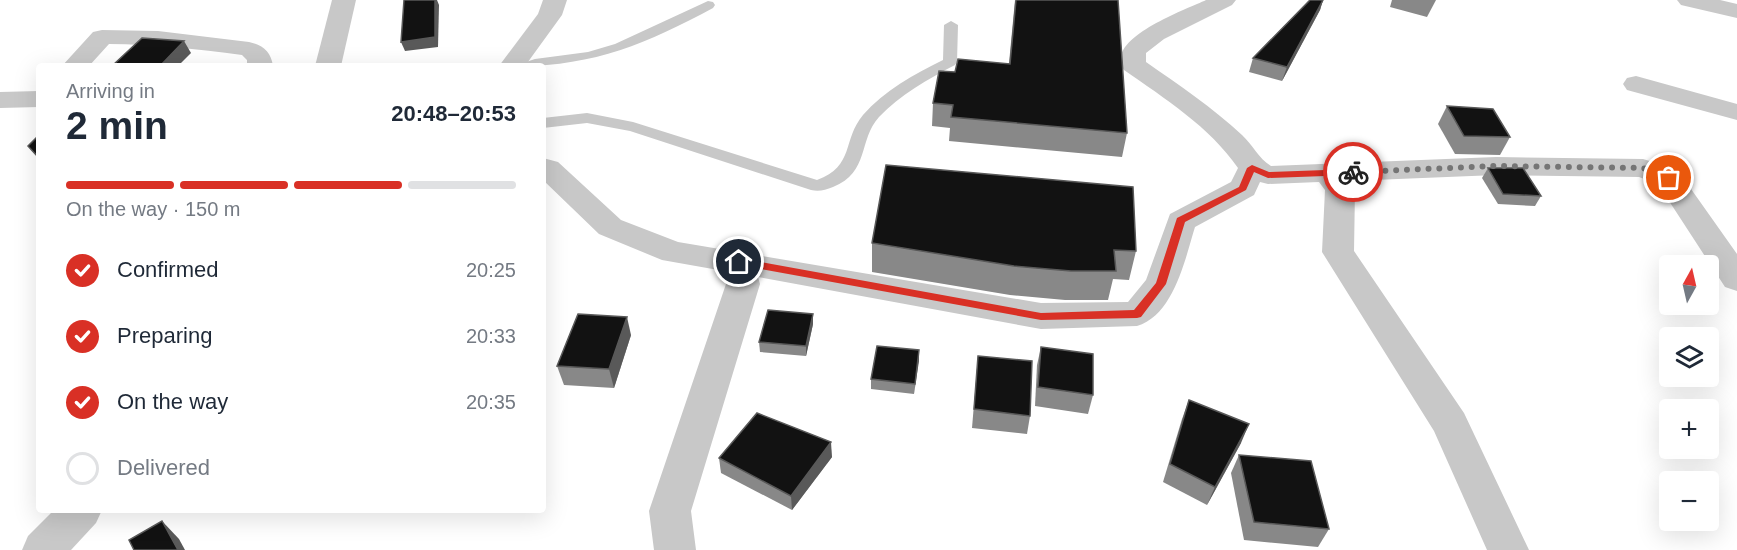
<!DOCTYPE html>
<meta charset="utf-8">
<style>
body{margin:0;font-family:Arial,sans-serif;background:#f2f2f3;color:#1f2937;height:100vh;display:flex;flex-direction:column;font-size:22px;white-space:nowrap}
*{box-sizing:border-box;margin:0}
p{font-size:20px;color:#747a83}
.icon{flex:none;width:33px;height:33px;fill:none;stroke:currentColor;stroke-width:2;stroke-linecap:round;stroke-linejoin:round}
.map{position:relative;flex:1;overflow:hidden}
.sheet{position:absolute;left:36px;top:63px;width:510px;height:450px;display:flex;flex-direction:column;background:#fff;border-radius:6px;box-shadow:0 6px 24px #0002}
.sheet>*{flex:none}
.needle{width:39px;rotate:8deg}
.tools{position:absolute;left:1659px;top:255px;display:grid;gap:12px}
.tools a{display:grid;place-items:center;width:60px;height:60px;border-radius:6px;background:#fff;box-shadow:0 6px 24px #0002;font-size:30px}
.pin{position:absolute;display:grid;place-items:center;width:51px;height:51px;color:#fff;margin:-26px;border:3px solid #fff;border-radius:50%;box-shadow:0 2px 6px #0007}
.courier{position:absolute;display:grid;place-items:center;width:60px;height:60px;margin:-30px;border:4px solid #d93025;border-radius:50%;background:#fff;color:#222;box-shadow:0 2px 8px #0007}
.summary em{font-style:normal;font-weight:600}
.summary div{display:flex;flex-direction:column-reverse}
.summary{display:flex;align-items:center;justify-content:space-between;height:102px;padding:0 30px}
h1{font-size:39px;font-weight:600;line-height:45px}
.bar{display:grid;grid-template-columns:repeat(4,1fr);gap:9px 6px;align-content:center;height:72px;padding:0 30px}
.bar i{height:8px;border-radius:4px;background:#e0e1e3}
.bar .on{background:#d93025}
.bar p{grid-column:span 4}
ol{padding:0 30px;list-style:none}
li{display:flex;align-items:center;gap:18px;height:66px}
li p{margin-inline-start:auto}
li .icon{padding:6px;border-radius:50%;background:#d93025;color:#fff;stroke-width:4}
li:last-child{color:#747a83}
li i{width:33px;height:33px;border:3px solid #e0e1e3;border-radius:50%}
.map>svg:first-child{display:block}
</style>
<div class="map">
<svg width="1737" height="550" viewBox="0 0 1737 550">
<rect width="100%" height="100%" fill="#fff"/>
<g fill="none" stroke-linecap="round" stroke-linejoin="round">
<!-- service -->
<g fill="#c8c8c8" fill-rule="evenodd">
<path d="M 708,1 L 713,2 L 715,5 L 713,8 C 648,43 594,66 520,66 L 523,63 L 535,59 L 588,52 L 615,44 Z"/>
<path d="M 951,21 L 958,25 L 957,62 L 955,65 C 928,79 900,95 879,117 C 858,140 870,172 833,187 C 825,190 819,192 811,190 L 630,131 L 587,123 L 543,128 L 543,118 L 587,113 L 633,122 L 817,180 C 855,166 842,140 863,115 C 884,91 914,74 943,60 L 944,25 Z"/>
</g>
<!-- minor -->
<g fill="#c8c8c8" fill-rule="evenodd">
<path d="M 332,0 L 356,0 L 341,66 L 315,66 Z"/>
<path d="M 1206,0 L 1236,0 L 1232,5 L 1164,39 L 1146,53 L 1146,62 C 1179,85 1213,108 1242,135 C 1253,145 1258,158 1271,166 L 1496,157 L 1643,159 L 1653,162 L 1679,172 L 1737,254 L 1737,291 L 1725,287 L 1658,184 L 1639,177 L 1496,175 L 1349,181 L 1355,190 L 1354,251 L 1464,413 L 1529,550 L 1487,550 L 1434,431 L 1322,252 L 1325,190 L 1319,182 L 1268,184 L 1260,182 L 1254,195 L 1195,227 C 1185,259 1174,315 1137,326 L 1041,329 L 758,277 L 760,284 L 691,511 L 696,550 L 654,550 L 649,511 L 726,284 L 724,271 L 662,260 L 599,234 L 543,180 L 543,158 L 558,162 L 621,220 L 678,242 L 1041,303 L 1128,302 L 1146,280 L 1170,214 L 1231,182 L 1238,168 C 1210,127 1164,98 1124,70 C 1103,39 1185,10 1206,0 Z"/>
<path d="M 1677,0 L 1720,0 L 1737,4 L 1737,18 L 1681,5 Z"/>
<path d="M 102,30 L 158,31 L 249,42 C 263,45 271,52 273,66 L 247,66 L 247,60 L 242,55 C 197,49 153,44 109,44 L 89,66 L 62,66 L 93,32 Z"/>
<path d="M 1636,76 L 1737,104 L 1737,120 L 1627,90 L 1623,84 L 1627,78 Z"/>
<path d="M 39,91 L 39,107 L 0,108 L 0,92 Z"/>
</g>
<!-- tertiary -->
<g fill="#c8c8c8" fill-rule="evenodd">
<path d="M 543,0 L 567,0 L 562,15 L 525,66 L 499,66 L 538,14 Z"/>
<path d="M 54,510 L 102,510 L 96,523 L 71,550 L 22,550 L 28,536 Z"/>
</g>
</g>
<!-- wall -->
<g fill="#888">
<path d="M 1015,0 L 1127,133 L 1122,157 L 949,141 L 950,128 L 932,126 L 933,103 L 955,72 L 1009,63 Z"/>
<path d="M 1310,0 L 1323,0 L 1320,10 L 1282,81 L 1249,72 L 1253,58 Z"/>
<path d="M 1392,0 L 1436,0 L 1427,17 L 1390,7 Z"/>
<path d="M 1447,106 L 1510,137 L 1500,155 L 1455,154 L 1438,124 Z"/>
<path d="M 1488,168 L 1541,196 L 1535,206 L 1498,204 L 1482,178 Z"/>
<path d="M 872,243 L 1136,251 L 1129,280 L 1113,279 L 1108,300 L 1065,300 L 1010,295 L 872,272 Z"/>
<path d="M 813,324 L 806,356 L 760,352 L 759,342 Z"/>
<path d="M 631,335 L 614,388 L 564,385 L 557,366 Z"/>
<path d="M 1041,347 L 1093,395 L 1088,414 L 1035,406 L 1037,365 Z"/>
<path d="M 919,350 L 914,394 L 871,389 L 871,379 Z"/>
<path d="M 978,356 L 1030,416 L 1027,434 L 972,428 Z"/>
<path d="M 1189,400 L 1241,443 L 1207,505 L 1163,482 L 1182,419 Z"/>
<path d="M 1239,455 L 1329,529 L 1318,547 L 1244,540 L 1231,473 Z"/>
<path d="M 832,457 L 792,510 L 721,473 L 719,458 Z"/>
</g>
<!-- shaded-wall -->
<g fill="#595959">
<path d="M 435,0 L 437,0 L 439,5 L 438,47 L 405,51 L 401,42 Z"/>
<path d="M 1323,0 L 1320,10 L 1282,81 L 1287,67 Z"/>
<path d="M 184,41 L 191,53 L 178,66 L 160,66 Z"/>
<path d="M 813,314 L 813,324 L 806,356 L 806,346 Z"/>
<path d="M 627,317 L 631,335 L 614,388 L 609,369 Z"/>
<path d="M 919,350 L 919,361 L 914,394 L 915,384 Z"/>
<path d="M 1249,424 L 1241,443 L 1207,505 L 1215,487 Z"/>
<path d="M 831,442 L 832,457 L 792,510 L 791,496 Z"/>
<path d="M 162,521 L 179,539 L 185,550 L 178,550 Z"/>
</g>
<!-- building -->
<g fill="#121212" stroke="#595959" stroke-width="1.5">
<path d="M 404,0 L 435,0 L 435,37 L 401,42 Z"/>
<path d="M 1016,0 L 1118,0 L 1127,133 L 951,117 L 953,105 L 933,103 L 939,71 L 955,72 L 958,59 L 1010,64 Z"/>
<path d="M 1310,0 L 1323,0 L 1287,67 L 1253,58 Z"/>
<path d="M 142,38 L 184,41 L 160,66 L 112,66 Z"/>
<path d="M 1447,106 L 1493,109 L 1510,137 L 1464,136 Z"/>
<path d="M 39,135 L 39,158 L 28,146 Z"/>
<path d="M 886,165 L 1133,187 L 1136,251 L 1114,250 L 1116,271 L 1071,271 L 1014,266 L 872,243 Z"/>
<path d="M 1488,168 L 1523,168 L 1541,196 L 1503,194 Z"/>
<path d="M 768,310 L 813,314 L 806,346 L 759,342 Z"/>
<path d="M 578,314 L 627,317 L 609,369 L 557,366 Z"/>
<path d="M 877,346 L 919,350 L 915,384 L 871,379 Z"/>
<path d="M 1041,347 L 1093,354 L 1093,395 L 1038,387 Z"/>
<path d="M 978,356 L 1032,361 L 1030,416 L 974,409 Z"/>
<path d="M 1189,400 L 1249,424 L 1215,487 L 1170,464 Z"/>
<path d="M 757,413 L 831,442 L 791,496 L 719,458 Z"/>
<path d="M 1239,455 L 1311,461 L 1329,529 L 1254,522 Z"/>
<path d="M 162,521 L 178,550 L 134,550 L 129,540 Z"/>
</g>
<!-- route -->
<path fill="#d93025" d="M 1252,165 L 1269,172 L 1353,169 L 1357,172 L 1353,175 L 1268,178 L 1254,172 L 1246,190 L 1185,222 L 1166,284 L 1141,317 L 1137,318 L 1041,320 L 739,265 L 734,262 L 739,258 L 1041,313 L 1134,310 L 1156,283 L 1177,218 L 1239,187 L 1247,168 Z"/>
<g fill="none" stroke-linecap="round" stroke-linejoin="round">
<!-- done -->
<path stroke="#757575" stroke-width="6" stroke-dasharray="0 10.8" d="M 1353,172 L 1496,166 L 1643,168 L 1669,178"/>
</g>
</svg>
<div class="tools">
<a><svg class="needle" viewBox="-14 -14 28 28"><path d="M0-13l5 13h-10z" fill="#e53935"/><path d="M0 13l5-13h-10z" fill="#747a83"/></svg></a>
<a><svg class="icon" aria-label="layers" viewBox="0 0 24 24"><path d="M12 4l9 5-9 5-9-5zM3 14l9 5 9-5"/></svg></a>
<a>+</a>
<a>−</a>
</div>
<div class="pin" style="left:1669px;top:178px;background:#ea580c"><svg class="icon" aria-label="bag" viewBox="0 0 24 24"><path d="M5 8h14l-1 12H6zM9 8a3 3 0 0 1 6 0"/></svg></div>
<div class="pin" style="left:739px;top:262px;background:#1f2937"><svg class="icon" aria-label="home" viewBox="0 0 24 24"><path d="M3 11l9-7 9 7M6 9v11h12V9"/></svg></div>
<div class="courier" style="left:1353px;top:172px"><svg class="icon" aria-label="bike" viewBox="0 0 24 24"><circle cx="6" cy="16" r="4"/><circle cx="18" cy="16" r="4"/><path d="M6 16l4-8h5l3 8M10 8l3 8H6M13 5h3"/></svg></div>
<section class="sheet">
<div class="summary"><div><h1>2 min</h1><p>Arriving in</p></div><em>20:48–20:53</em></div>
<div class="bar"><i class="on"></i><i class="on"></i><i class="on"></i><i></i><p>On the way · 150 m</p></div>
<ol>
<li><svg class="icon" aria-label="check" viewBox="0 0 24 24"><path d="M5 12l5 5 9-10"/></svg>Confirmed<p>20:25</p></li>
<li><svg class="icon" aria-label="check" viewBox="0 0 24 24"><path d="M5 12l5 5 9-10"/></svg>Preparing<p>20:33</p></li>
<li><svg class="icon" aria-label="check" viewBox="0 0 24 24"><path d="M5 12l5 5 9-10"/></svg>On the way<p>20:35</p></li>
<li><i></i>Delivered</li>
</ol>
</section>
</div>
